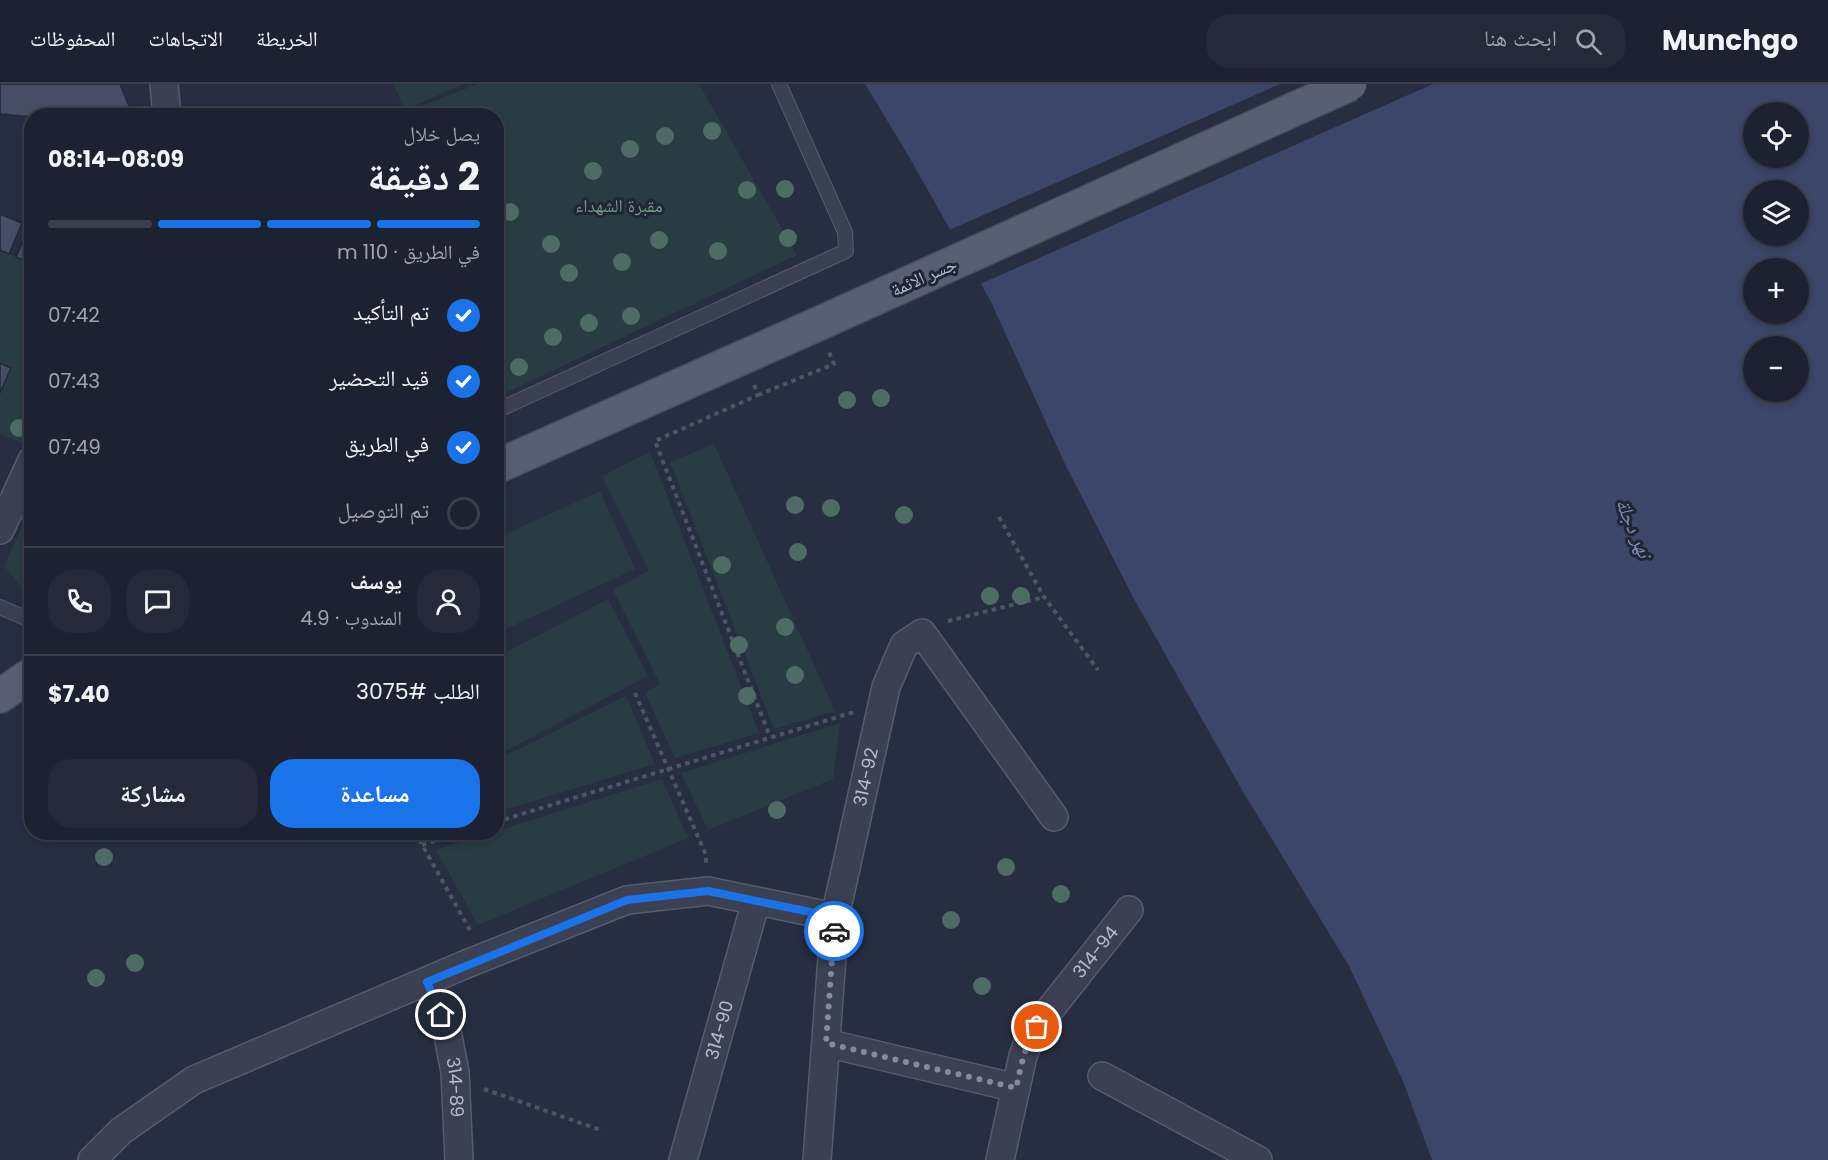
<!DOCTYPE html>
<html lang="ar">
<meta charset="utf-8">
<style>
body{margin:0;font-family:Poppins,"Noto Naskh Arabic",sans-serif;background:#252a3a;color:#f1f3f6;direction:rtl;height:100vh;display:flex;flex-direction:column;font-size:22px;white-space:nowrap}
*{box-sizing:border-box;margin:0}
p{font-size:20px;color:#a0a4ac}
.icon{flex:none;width:33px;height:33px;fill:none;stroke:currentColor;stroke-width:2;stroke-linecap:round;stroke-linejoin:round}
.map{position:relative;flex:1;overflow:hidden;direction:ltr}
.sheet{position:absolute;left:24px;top:24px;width:480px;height:732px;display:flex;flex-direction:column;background:#1d2232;border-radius:24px;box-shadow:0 3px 9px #0003,0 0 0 2px #3b3f4d;direction:rtl}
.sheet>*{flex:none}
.fabs{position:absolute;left:1743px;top:18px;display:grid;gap:12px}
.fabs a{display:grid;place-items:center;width:66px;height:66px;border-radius:50%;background:#1d2232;box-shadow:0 3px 9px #0003,0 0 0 2px #3b3f4d;font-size:30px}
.pin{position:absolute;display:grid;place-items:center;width:51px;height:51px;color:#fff;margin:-26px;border:3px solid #fff;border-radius:50%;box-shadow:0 2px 6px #0007}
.courier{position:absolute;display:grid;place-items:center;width:60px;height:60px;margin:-30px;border:4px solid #1a73e8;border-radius:50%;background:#fff;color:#222;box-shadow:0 2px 8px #0007}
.headline em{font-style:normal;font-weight:700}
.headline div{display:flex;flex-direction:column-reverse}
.headline{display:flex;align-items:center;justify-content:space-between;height:102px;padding:0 24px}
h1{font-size:39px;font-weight:700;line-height:45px}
.bar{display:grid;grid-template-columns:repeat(4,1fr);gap:9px 6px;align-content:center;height:72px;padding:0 24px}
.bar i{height:8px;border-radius:4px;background:#3b3f4d}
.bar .on{background:#1a73e8}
.bar p{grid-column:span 4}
.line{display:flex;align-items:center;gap:15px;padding:0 24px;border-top:2px solid #3b3f4d}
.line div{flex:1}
.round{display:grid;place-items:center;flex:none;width:63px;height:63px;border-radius:24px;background:#252a3a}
ol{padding:0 24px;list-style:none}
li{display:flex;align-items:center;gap:18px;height:66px}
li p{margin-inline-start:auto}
li .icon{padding:6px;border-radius:50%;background:#1a73e8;color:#fff;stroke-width:4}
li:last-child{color:#a0a4ac}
li i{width:33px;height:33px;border:3px solid #3b3f4d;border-radius:50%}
.cta{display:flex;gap:12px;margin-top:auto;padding:12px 24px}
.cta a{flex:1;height:69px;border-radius:24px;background:#1a73e8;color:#fff;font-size:24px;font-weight:700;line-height:69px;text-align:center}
.cta a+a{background:#252a3a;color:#f1f3f6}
header{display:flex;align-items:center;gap:36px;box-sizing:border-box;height:84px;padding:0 30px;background:#1d2232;border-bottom:2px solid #3b3f4d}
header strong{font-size:28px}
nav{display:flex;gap:33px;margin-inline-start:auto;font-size:21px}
.search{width:420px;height:54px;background:#252a3a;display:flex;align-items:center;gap:15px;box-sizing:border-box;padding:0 21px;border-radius:24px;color:#a0a4ac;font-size:22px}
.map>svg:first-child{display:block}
</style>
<header>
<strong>Munchgo</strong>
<div class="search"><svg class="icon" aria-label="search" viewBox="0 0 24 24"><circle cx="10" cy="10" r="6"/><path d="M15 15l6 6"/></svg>ابحث هنا</div>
<nav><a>الخريطة</a><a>الاتجاهات</a><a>المحفوظات</a></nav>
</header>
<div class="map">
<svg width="1828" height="1076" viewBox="0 0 1828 1076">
<rect width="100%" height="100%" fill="#272e42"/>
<!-- green -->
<g fill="#293c43">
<path d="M 394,0 L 464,0 L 404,26 Z"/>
<path d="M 478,0 L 699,0 L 797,171 L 497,313 L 496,32 L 398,31 Z"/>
<path d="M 0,166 L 31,179 L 31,337 L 22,359 L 0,350 L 0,309 L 11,284 L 0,279 Z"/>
<path d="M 714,360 L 835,627 L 774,645 L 670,378 Z"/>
<path d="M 650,368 L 759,649 L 675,674 L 645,609 L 660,600 L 613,506 L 649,486 L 602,392 Z"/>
<path d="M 600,407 L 635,485 L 497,549 L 497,454 Z"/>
<path d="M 31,424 L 31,514 L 4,482 Z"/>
<path d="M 608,515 L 648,592 L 498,671 L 496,668 L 497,573 Z"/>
<path d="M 626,612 L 655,680 L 497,728 L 497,676 Z"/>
<path d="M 840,639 L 833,695 L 708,746 L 681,689 Z"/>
<path d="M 662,695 L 688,754 L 478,841 L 436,766 Z"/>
</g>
<!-- water -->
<path fill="#3b4669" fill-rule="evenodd" d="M 865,0 L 1828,0 L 1828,1076 L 1432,1076 L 1403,997 L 1349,882 L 1242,706 L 1134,515 L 1064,378 L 991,218 L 908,71 ZM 1754,28 L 1798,28 L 1798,74 L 1754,74 ZM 1754,106 L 1798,106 L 1798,152 L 1754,152 ZM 1754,184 L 1798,184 L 1798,230 L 1754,230 ZM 1754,262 L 1798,262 L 1798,308 L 1754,308 Z"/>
<!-- pier -->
<path fill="#272e42" d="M 1280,0 L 1433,0 L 978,201 L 947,147 Z"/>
<!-- building -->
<g fill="#464d64" stroke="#222839" stroke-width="1.5">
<path d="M 0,0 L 120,0 L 133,32 L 32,32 L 32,33 L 0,30 Z"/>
<path d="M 0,130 L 22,139 L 9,170 L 0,166 Z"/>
<path d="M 29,143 L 32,144 L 32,179 L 16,173 Z"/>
<path d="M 0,279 L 11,284 L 0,309 Z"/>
</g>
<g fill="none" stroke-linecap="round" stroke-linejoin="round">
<defs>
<g id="service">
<path d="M 496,327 L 846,167 L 845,148 L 779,0"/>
<path d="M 0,523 L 32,537"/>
</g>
<g id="minor">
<path d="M 164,0 L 167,32"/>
<path d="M 0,446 L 32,376"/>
<path id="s1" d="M 427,898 L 447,947 L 455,988 L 459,1076"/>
<path d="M 826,959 L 1016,1004"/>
<path d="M 1102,992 L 1258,1076"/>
<path d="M 92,1076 L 121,1047 L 194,996 L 464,881 L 627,816 L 708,807 L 835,833"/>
<path id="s2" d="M 683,1076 L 756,817"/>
<path id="s3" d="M 817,1076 L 835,833 L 886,603 L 904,561 L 922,549 L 1054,733"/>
<path id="s4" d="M 1000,1076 L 1023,972 L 1030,953 L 1044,933 L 1129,826"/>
</g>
<path id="primary" d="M 0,612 L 32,590"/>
</defs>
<!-- service casing -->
<use href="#service" stroke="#565c6c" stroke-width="16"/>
<!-- minor casing -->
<use href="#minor" stroke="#565c6c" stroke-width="30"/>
<!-- primary casing -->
<use href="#primary" stroke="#454a5b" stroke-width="36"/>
<!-- path -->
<g stroke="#475960" stroke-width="4" stroke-dasharray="4.5 4.5" stroke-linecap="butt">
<path d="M 754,301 L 758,311 L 655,357 L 770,653"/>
<path d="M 758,311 L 834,280 L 829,268"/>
<path d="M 999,433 L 1044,513 L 1098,586"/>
<path d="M 948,537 L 1044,513"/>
<path d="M 635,609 L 706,771 L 706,780"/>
<path d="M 496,738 L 854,628"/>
<path d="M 415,748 L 472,850"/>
<path d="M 422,761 L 463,748"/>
<path d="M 484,1005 L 603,1047"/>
</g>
<!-- service -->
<use href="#service" stroke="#3b4152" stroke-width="14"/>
<!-- minor -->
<use href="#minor" stroke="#3b4152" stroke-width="27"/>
<!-- primary -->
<use href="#primary" stroke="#595f72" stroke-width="33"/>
<defs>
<path id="primary-bridge" d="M 496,383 L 818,240 L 1350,0"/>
</defs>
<!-- primary-bridge casing -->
<use href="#primary-bridge" stroke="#454a5b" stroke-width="36" stroke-linecap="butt"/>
<!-- primary-bridge -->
<use href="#primary-bridge" stroke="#595f72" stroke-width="33"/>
</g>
<!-- trees -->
<g fill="#4f6b65">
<circle cx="712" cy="47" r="9"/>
<circle cx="665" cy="52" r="9"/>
<circle cx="630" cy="65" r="9"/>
<circle cx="593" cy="87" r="9"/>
<circle cx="785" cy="105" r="9"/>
<circle cx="747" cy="106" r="9"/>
<circle cx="510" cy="128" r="9"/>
<circle cx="788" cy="154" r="9"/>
<circle cx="659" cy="156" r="9"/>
<circle cx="551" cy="160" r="9"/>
<circle cx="718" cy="167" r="9"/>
<circle cx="622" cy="178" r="9"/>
<circle cx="569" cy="189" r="9"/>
<circle cx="631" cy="232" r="9"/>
<circle cx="589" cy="239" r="9"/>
<circle cx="553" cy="253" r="9"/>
<circle cx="519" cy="283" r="9"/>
<circle cx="881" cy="314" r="9"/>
<circle cx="847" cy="316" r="9"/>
<circle cx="19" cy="344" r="9"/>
<circle cx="795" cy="421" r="9"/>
<circle cx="831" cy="424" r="9"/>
<circle cx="904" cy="431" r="9"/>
<circle cx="798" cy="468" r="9"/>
<circle cx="722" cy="481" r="9"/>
<circle cx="990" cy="512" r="9"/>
<circle cx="1021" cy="512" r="9"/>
<circle cx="785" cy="543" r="9"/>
<circle cx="739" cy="561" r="9"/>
<circle cx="795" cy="591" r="9"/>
<circle cx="747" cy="612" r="9"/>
<circle cx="777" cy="726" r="9"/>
<circle cx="104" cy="773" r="9"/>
<circle cx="1006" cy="783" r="9"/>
<circle cx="1061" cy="810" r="9"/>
<circle cx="951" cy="836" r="9"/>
<circle cx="135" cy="879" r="9"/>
<circle cx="96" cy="894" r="9"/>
<circle cx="982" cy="902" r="9"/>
</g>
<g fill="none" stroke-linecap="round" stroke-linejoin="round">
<!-- done -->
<path stroke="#858a9c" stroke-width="6" stroke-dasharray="0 10.8" d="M 834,847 L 826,959 L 1016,1004 C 1021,983 1024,962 1037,943"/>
<!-- route -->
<path stroke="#1a73e8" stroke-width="8" d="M 441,931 L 427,898 L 627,816 L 708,807 L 835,833 L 834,847"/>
</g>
<g text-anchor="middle" stroke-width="6" stroke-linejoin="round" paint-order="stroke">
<!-- park labels -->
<g font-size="18" fill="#6f9d81" stroke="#202537">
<text x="619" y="128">مقبرة الشهداء</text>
</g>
<!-- street labels -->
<g font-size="18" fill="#b8bccc" stroke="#202537">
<text transform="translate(924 193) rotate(-24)" y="6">جسر الائمة</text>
<text dy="6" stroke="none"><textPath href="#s3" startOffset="387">314-92</textPath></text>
<text dy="6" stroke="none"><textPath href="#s4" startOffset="234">314-94</textPath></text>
<text dy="6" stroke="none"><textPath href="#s2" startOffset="135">314-90</textPath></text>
<text dy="6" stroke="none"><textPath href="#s1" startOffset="110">314-89</textPath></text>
</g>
<!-- water labels -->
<g font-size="20" font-style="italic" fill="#808db2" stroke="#202537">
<text transform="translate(1634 444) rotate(67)" y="7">نهر دجلة</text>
</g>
</g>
</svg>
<div class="fabs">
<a><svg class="icon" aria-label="locate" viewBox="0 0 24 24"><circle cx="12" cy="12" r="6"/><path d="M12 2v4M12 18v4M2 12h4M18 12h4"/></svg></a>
<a><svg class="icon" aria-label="layers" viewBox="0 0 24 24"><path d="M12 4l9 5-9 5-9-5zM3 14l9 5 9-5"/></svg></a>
<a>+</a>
<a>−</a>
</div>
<div class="pin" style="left:1037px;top:943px;background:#ea580c"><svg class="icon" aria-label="bag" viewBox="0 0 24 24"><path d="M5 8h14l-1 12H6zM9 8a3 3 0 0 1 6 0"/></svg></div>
<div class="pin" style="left:441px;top:931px;background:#1f2937"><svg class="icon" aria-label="home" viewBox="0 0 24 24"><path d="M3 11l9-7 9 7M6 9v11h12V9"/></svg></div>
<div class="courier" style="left:834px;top:847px"><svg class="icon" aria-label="car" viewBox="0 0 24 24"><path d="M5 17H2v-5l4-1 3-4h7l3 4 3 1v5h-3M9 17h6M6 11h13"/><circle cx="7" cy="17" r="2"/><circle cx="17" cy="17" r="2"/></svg></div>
<section class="sheet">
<div class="headline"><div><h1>2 دقيقة</h1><p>يصل خلال</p></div><em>08:09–08:14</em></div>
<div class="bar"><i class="on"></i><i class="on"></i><i class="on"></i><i></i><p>في الطريق · 110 m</p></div>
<ol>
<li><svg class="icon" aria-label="check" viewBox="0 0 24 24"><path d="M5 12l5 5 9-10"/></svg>تم التأكيد<p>07:42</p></li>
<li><svg class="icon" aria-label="check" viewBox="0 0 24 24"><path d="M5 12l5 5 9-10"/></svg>قيد التحضير<p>07:43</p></li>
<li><svg class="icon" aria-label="check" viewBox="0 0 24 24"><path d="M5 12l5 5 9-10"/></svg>في الطريق<p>07:49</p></li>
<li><i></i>تم التوصيل</li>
</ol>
<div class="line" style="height:108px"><a class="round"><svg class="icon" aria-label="person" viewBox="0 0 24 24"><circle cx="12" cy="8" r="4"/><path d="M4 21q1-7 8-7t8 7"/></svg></a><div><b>يوسف</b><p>المندوب · 4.9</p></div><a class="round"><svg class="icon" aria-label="chat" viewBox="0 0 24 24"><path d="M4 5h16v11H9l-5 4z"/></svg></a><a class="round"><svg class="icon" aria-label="phone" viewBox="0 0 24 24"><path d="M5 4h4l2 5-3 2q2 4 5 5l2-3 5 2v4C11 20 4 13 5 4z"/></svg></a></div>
<div class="line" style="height:78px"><div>الطلب #3075</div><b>$7.40</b></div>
<div class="cta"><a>مساعدة</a><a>مشاركة</a></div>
</section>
</div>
